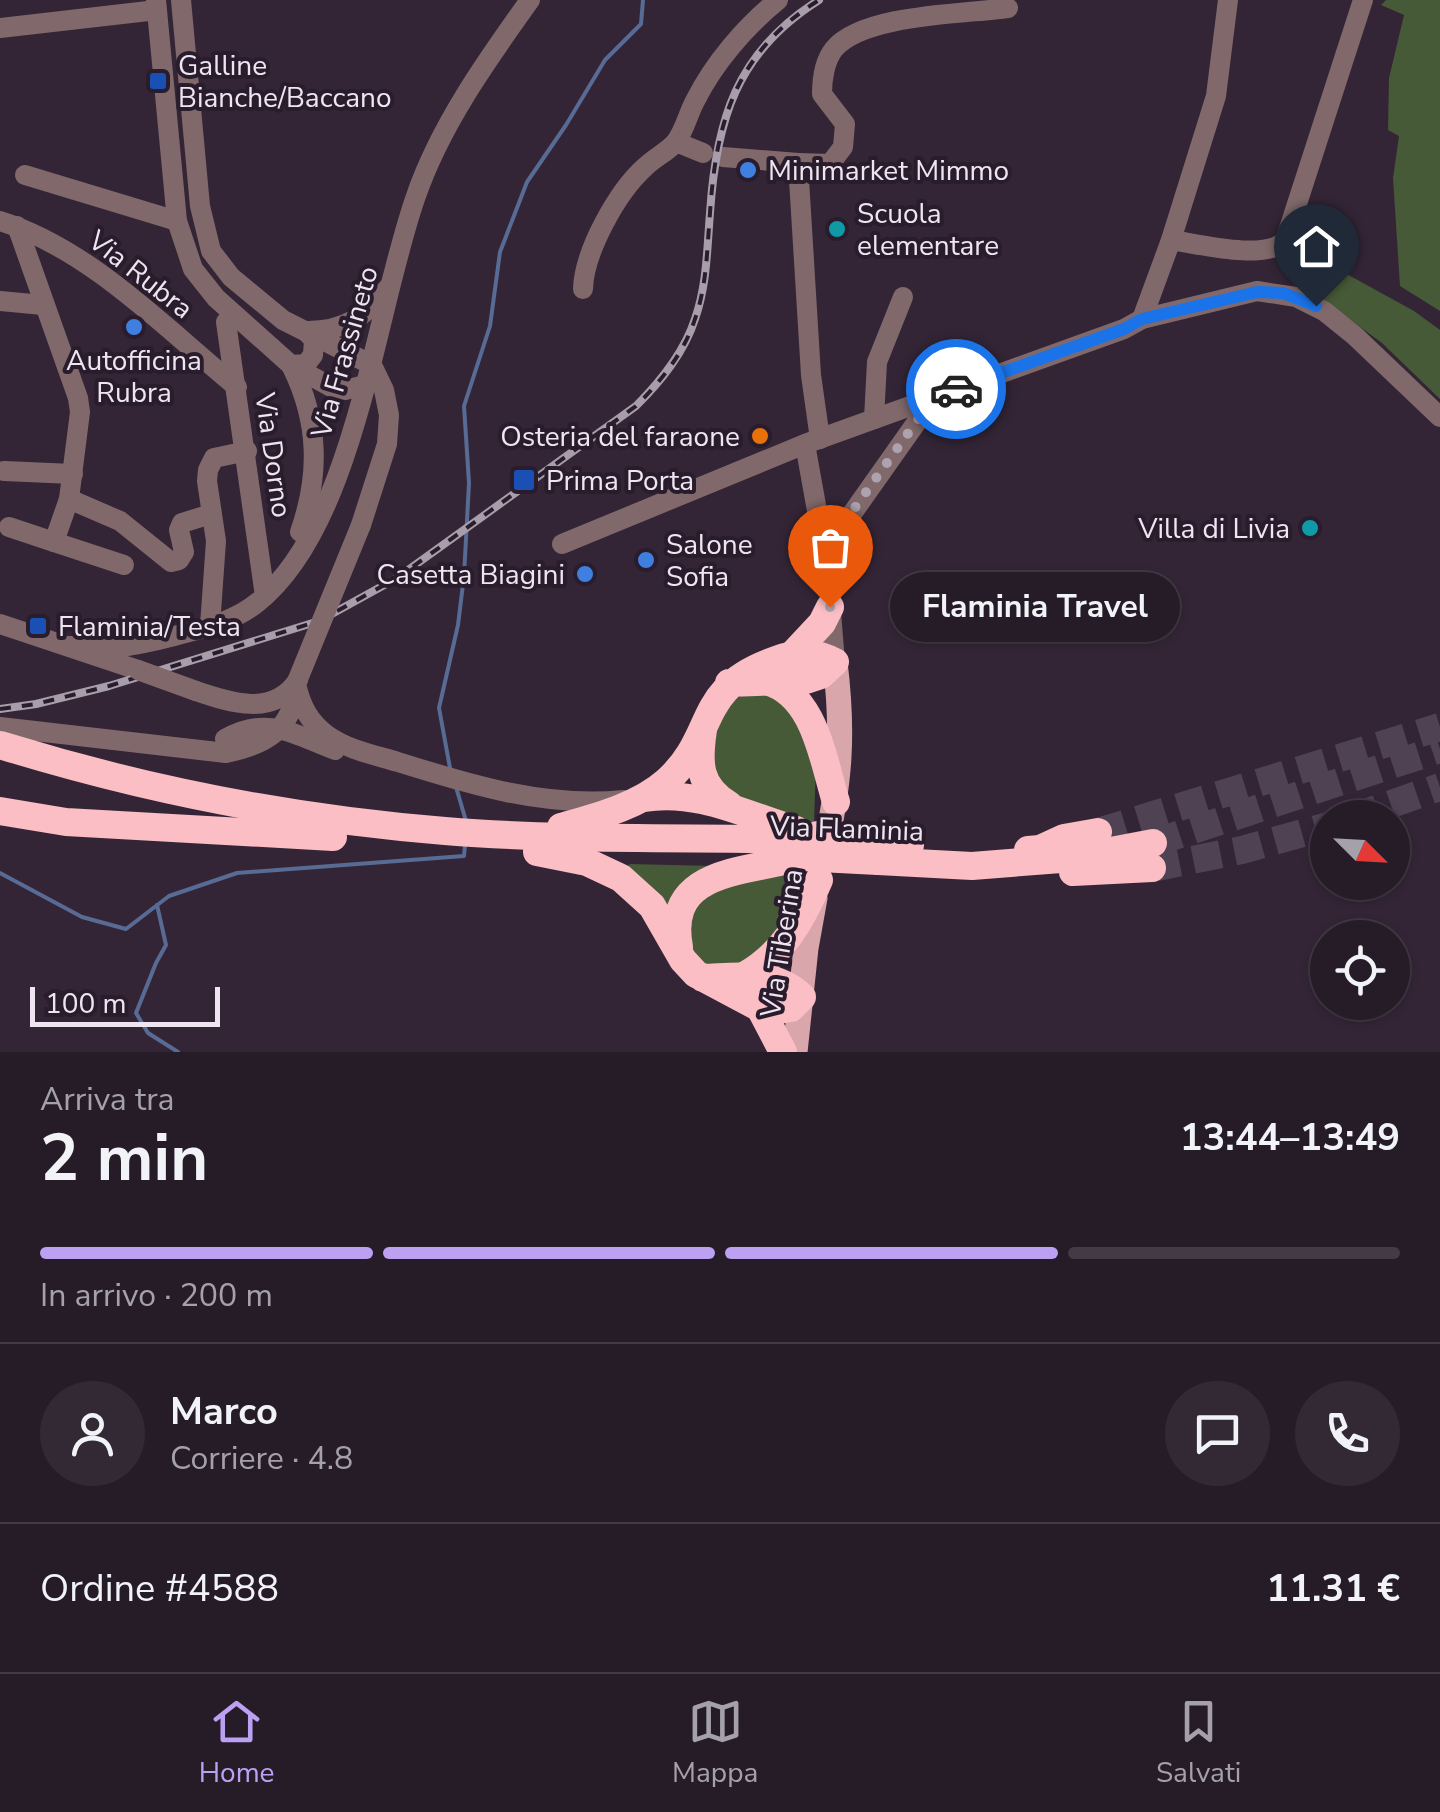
<!DOCTYPE html>
<html lang="it">
<meta charset="utf-8">
<style>
body{margin:0;font-family:"Nunito Sans",sans-serif;background:#322934;color:#f1f3f6;height:100vh;display:flex;flex-direction:column;font-size:38px;white-space:nowrap}
*{box-sizing:border-box;margin:0}
p{font-size:32px;color:#a4a1a8}
.icon{flex:none;width:55px;height:55px;fill:none;stroke:currentColor;stroke-width:2;stroke-linecap:round;stroke-linejoin:round}
.map{position:relative;height:1052px;overflow:hidden}
.drawer{display:flex;flex-direction:column;background:#261c28;flex:1}
.drawer>*{flex:none}
.needle{width:65px;rotate:114deg}
.buttons{position:absolute;left:1310px;top:800px;display:grid;gap:20px}
.buttons a{display:grid;place-items:center;width:100px;height:100px;border-radius:50%;background:#261c28;box-shadow:0 2px 8px #0004,0 0 0 2px #423a45;font-size:50px}
.scale{position:absolute;left:30px;bottom:25px;width:190px;box-sizing:border-box;padding-left:10px;border:5px solid #eee5f0;border-top:0;font-size:28px;line-height:35px;white-space:nowrap;color:#eee5f0;-webkit-text-stroke:8px #291c2c;paint-order:stroke}
.pin{position:absolute;display:grid;place-items:center;width:85px;height:85px;color:#fff;margin:-102px -42px;border-radius:50% 50% 50% 0;rotate:-45deg;box-shadow:0 0 10px #0007}
.pin .icon{rotate:45deg}
.courier{position:absolute;display:grid;place-items:center;width:100px;height:100px;margin:-50px;border:8px solid #1a73e8;border-radius:50%;background:#fff;color:#222;box-shadow:0 2px 12px #0007}
.bubble{position:absolute;height:70px;border-radius:35px;background:#261c28;box-shadow:0 2px 8px #0004,0 0 0 2px #423a45;font-size:32px;font-weight:700;line-height:70px;text-align:center}
.head em{font-style:normal;font-weight:700}
.head div{display:flex;flex-direction:column-reverse}
.head{display:flex;align-items:center;justify-content:space-between;height:170px;padding:0 40px}
h1{font-size:65px;font-weight:700;line-height:75px}
.bar{display:grid;grid-template-columns:repeat(4,1fr);gap:15px 10px;align-content:center;height:120px;padding:0 40px}
.bar i{height:12px;border-radius:8px;background:#423a45}
.bar .active{background:#bca0f2}
.bar p{grid-column:span 4}
.line{display:flex;align-items:center;gap:25px;padding:0 40px;border-top:2px solid #423a45}
.line div{flex:1}
.round{display:grid;place-items:center;flex:none;width:105px;height:105px;border-radius:52px;background:#322934}
.dock{display:flex;justify-content:space-around;align-items:center;height:140px;border-top:2px solid #423a45;background:#261c28;font-size:28px;color:#a4a1a8}
.dock a{display:grid;justify-items:center;gap:5px}
.dock .active{color:#bca0f2}
.map>svg:first-child{display:block}
</style>
<div class="map">
<svg width="1440" height="1052" viewBox="0 0 1440 1052">
<rect width="100%" height="100%" fill="#332536"/>
<!-- green -->
<g fill="#465a37">
<path d="M 1386,0 L 1440,0 L 1440,311 L 1400,286 L 1393,178 L 1399,136 L 1388,130 L 1389,78 L 1404,15 L 1381,5 Z"/>
<path d="M 1302,261 L 1323,261 L 1414,311 L 1440,330 L 1440,399 L 1382,343 L 1296,280 Z"/>
<path d="M 757,691 L 789,705 L 816,766 L 814,822 L 805,823 L 715,788 C 713,751 710,699 757,691 Z"/>
<path d="M 630,864 L 714,866 L 669,906 L 663,904 L 627,866 Z"/>
<path d="M 784,875 L 800,876 C 787,919 779,930 751,964 L 702,968 L 682,932 L 706,889 Z"/>
</g>
<g fill="none" stroke-linecap="round" stroke-linejoin="round">
<!-- stream -->
<g stroke="#576b94" stroke-width="4">
<path d="M 450,768 L 439,708 L 458,625 L 464,576 L 469,483 L 464,406 L 490,326 L 500,252 L 527,182 L 566,125 L 605,60 L 641,24 L 643,0"/>
<path d="M 456,787 L 466,821"/>
<path d="M 0,873 L 82,917 L 126,929 L 169,896 L 237,873 L 464,856 L 465,845"/>
<path d="M 157,905 L 166,945 L 156,963 L 136,1013 L 148,1033 L 178,1052"/>
</g>
<!-- highway-tunnel -->
<g stroke="#4f4252" stroke-width="28" stroke-dasharray="28 14" stroke-linecap="butt">
<path d="M 1351,818 L 1440,787"/>
<path d="M 1098,832 L 1440,727"/>
<path d="M 1153,843 L 1440,749"/>
<path d="M 1152,868 L 1242,850 L 1328,826"/>
</g>
<!-- minor -->
<g stroke="#81696b" stroke-width="20">
<path d="M 156,0 L 177,221 L 193,269 L 216,298 L 291,365 L 333,388 L 345,390 L 365,385"/>
<path d="M 181,0 L 200,206 L 211,251 L 231,277 L 283,320 L 372,365 L 384,390 L 389,415 L 387,444 L 361,525"/>
<path d="M 0,28 L 157,10"/>
<path d="M 676,142 L 703,153"/>
<path d="M 723,157 L 798,163"/>
<path d="M 25,175 L 177,221"/>
<path d="M 0,221 C 90,249 165,328 237,387"/>
<path d="M 1171,240 C 1199,244 1264,261 1285,241 L 1363,0"/>
<path d="M 583,289 C 584,252 617,192 645,167 C 654,158 667,152 675,143 C 684,132 688,114 695,101 C 714,63 745,27 778,0"/>
<path d="M 0,301 L 43,305"/>
<path d="M 1142,319 L 1171,240 L 1216,96 L 1228,0"/>
<path d="M 226,322 L 265,596"/>
<path d="M 308,331 C 345,331 366,316 388,288"/>
<path d="M 291,365 L 306,364 L 313,355 L 314,340 L 306,331"/>
<path d="M 292,367 C 319,422 320,475 300,532"/>
<path d="M 874,419 L 877,362 L 903,297"/>
<path d="M 820,439 L 811,375 L 798,163 L 830,164 L 843,147 L 845,124 L 822,94 C 822,79 825,60 834,49 C 863,14 965,14 1008,8"/>
<path d="M 805,444 L 825,555"/>
<path d="M 4,471 L 73,474"/>
<path d="M 69,499 L 120,521 L 171,562 L 179,560 L 184,552 L 179,530 L 182,523 L 211,514"/>
<path d="M 9,527 L 54,542 L 69,499 L 80,412 L 78,398 L 17,226"/>
<path d="M 54,542 L 124,565"/>
<path d="M 562,544 L 805,444 L 1124,329 L 1142,319 L 1257,291 L 1296,297 L 1324,311 L 1355,336 L 1440,417"/>
<path d="M 0,624 L 138,670"/>
<path d="M 210,626 L 216,541 L 207,481 L 208,470 L 214,458 L 247,451"/>
<path d="M 70,646 C 110,651 135,646 174,636 C 204,628 234,622 258,602 C 355,524 375,311 416,196 C 440,126 487,60 530,0"/>
<path d="M 835,662 L 827,563 L 832,542 L 933,399"/>
<path d="M 296,684 C 301,706 309,722 327,735 C 348,750 375,755 398,762 C 471,785 546,808 624,800"/>
<path d="M 196,691 C 231,703 274,717 298,680"/>
<path d="M 0,727 L 226,753 C 265,745 292,730 296,688"/>
<path d="M 225,739 C 267,715 293,734 335,750"/>
</g>
<!-- major -->
<g stroke="#d8a6ab" stroke-width="25">
<path d="M 824,854 C 840,783 844,735 835,662"/>
<path d="M 795,1052 L 806,948 L 815,898"/>
</g>
<!-- highway -->
<g stroke="#fabec4" stroke-width="28">
<path d="M 793,654 L 822,623 L 830,607"/>
<path d="M 766,681 C 815,694 823,760 836,802"/>
<path d="M 703,730 C 698,763 698,786 729,805"/>
<path d="M 0,745 C 146,790 293,819 445,831 C 568,841 693,837 816,840"/>
<path d="M 644,798 C 697,789 746,815 796,830"/>
<path d="M 0,811 L 66,822 L 333,837"/>
<path d="M 561,827 C 596,817 639,806 667,781 C 719,733 693,689 776,660 C 798,652 815,651 835,662 L 821,675 L 806,680 L 729,683"/>
<path d="M 833,840 L 910,845"/>
<path d="M 1028,850 L 1040,849 L 1064,838 L 1098,832"/>
<path d="M 537,852 L 587,862 L 621,878 L 652,906 L 683,960 L 696,974 L 760,1008 L 773,1011 L 791,1008 L 802,997 C 775,970 737,977 703,978"/>
<path d="M 878,861 L 972,866 L 1074,858 L 1153,843"/>
<path d="M 1073,872 L 1152,868"/>
<path d="M 679,947 C 664,867 749,873 800,857"/>
<path d="M 744,976 C 783,954 802,920 819,880"/>
<path d="M 760,1008 L 783,1052"/>
</g>
<defs>
<path id="rail" d="M 0,709 L 36,704 L 109,686 L 319,621 L 397,578 L 636,406 C 661,381 684,353 695,319 C 707,285 707,249 710,213 C 716,121 736,52 819,0"/>
</defs>
<!-- rail casing -->
<use href="#rail" stroke="#a89daa" stroke-width="8"/>
<!-- rail -->
<use href="#rail" stroke="#291c2c" stroke-width="4" stroke-dasharray="11" stroke-linecap="butt"/>
<!-- minor-bridge -->
<g stroke="#81696b" stroke-width="20">
<path d="M 138,670 L 196,691"/>
<path d="M 298,679 L 361,525"/>
</g>
<!-- highway-bridge -->
<g stroke="#fabec4" stroke-width="28">
<path d="M 817,835 L 833,840"/>
<path d="M 800,857 L 878,861"/>
</g>
</g>
<g fill="none" stroke-linecap="round" stroke-linejoin="round">
<!-- done -->
<path stroke="#ada2af" stroke-width="10" stroke-dasharray="0 18" d="M 830,607 L 827,564 L 834,537 L 934,397 L 956,389"/>
<!-- route -->
<path stroke="#1a73e8" stroke-width="12" d="M 956,389 L 1124,329 L 1142,319 L 1257,292 L 1283,293 L 1316,306"/>
</g>
<!-- markers -->
<g fill="#1a4fb4" stroke="#291c2c" stroke-width="4">
<rect x="148" y="71" width="20" height="20" rx="5"/>
<rect x="512" y="468" width="24" height="24" rx="5"/>
<rect x="28" y="616" width="20" height="20" rx="5"/>
</g>
<g fill="#3f7fe0" stroke="#291c2c" stroke-width="4">
<circle cx="748" cy="170" r="10"/>
<circle cx="134" cy="327" r="10"/>
<circle cx="646" cy="560" r="10"/>
<circle cx="585" cy="574" r="10"/>
</g>
<g fill="#0f9aa8" stroke="#291c2c" stroke-width="4">
<circle cx="837" cy="229" r="10"/>
<circle cx="1310" cy="528" r="10"/>
</g>
<circle fill="#e8710a" stroke="#291c2c" stroke-width="4" cx="760" cy="436" r="10"/>
<g text-anchor="middle" stroke-width="8" stroke-linejoin="round" paint-order="stroke">
<!-- poi labels -->
<g font-size="28" fill="#eee5f0" stroke="#291c2c" text-anchor="start">
<text x="178" y="75">Galline<tspan x="178" dy="32">Bianche/Baccano</tspan></text>
<text x="768" y="180">Minimarket Mimmo</text>
<text x="857" y="223">Scuola<tspan x="857" dy="32">elementare</tspan></text>
<text x="134" y="370" text-anchor="middle">Autofficina<tspan x="134" dy="32">Rubra</tspan></text>
<text x="740" y="446" text-anchor="end">Osteria del faraone</text>
<text x="546" y="490">Prima Porta</text>
<text x="1290" y="538" text-anchor="end">Villa di Livia</text>
<text x="666" y="554">Salone<tspan x="666" dy="32">Sofia</tspan></text>
<text x="565" y="584" text-anchor="end">Casetta Biagini</text>
<text x="58" y="636">Flaminia/Testa</text>
</g>
<!-- street labels -->
<g font-size="28" fill="#eee5f0" stroke="#291c2c">
<text transform="translate(141 274) rotate(38)" y="10">Via Rubra</text>
<text transform="translate(344 352) rotate(-74)" y="10">Via Frassineto</text>
<text transform="translate(274 455) rotate(82)" y="10">Via Dorno</text>
<text transform="translate(847 828) rotate(2)" y="10">Via Flaminia</text>
<text transform="translate(781 943) rotate(-81)" y="10">Via Tiberina</text>
</g>
</g>
</svg>
<div class="buttons">
<a><svg class="needle" viewBox="-14 -14 28 28"><path d="M0-13l5 13h-10z" fill="#e53935"/><path d="M0 13l5-13h-10z" fill="#a4a1a8"/></svg></a>
<a><svg class="icon" aria-label="locate" viewBox="0 0 24 24"><circle cx="12" cy="12" r="6"/><path d="M12 2v4M12 18v4M2 12h4M18 12h4"/></svg></a>
</div>
<div class="scale">100 m</div>
<div class="pin" style="left:830px;top:607px;background:#ea580c"><svg class="icon" aria-label="bag" viewBox="0 0 24 24"><path d="M5 8h14l-1 12H6zM9 8a3 3 0 0 1 6 0"/></svg></div>
<div class="pin" style="left:1316px;top:306px;background:#1f2937"><svg class="icon" aria-label="home" viewBox="0 0 24 24"><path d="M3 11l9-7 9 7M6 9v11h12V9"/></svg></div>
<div class="courier" style="left:956px;top:389px"><svg class="icon" aria-label="car" viewBox="0 0 24 24"><path d="M5 17H2v-5l4-1 3-4h7l3 4 3 1v5h-3M9 17h6M6 11h13"/><circle cx="7" cy="17" r="2"/><circle cx="17" cy="17" r="2"/></svg></div>
<div class="bubble" style="left:890px;top:572px;width:290px">Flaminia Travel</div>
</div>
<section class="drawer">
<div class="head"><div><h1>2 min</h1><p>Arriva tra</p></div><em>13:44–13:49</em></div>
<div class="bar"><i class="active"></i><i class="active"></i><i class="active"></i><i></i><p>In arrivo · 200 m</p></div>
<div class="line" style="height:180px"><a class="round"><svg class="icon" aria-label="person" viewBox="0 0 24 24"><circle cx="12" cy="8" r="4"/><path d="M4 21q1-7 8-7t8 7"/></svg></a><div><b>Marco</b><p>Corriere · 4.8</p></div><a class="round"><svg class="icon" aria-label="chat" viewBox="0 0 24 24"><path d="M4 5h16v11H9l-5 4z"/></svg></a><a class="round"><svg class="icon" aria-label="phone" viewBox="0 0 24 24"><path d="M5 4h4l2 5-3 2q2 4 5 5l2-3 5 2v4C11 20 4 13 5 4z"/></svg></a></div>
<div class="line" style="height:130px"><div>Ordine #4588</div><b>11.31 €</b></div>
</section>
<nav class="dock">
<a class="active"><svg class="icon" aria-label="home" viewBox="0 0 24 24"><path d="M3 11l9-7 9 7M6 9v11h12V9"/></svg>Home</a>
<a><svg class="icon" aria-label="map" viewBox="0 0 24 24"><path d="M3 6l6-2 6 2 6-2v14l-6 2-6-2-6 2zM9 4v14M15 6v14"/></svg>Mappa</a>
<a><svg class="icon" aria-label="saved" viewBox="0 0 24 24"><path d="M7 4h10v16l-5-4-5 4z"/></svg>Salvati</a>
</nav>
